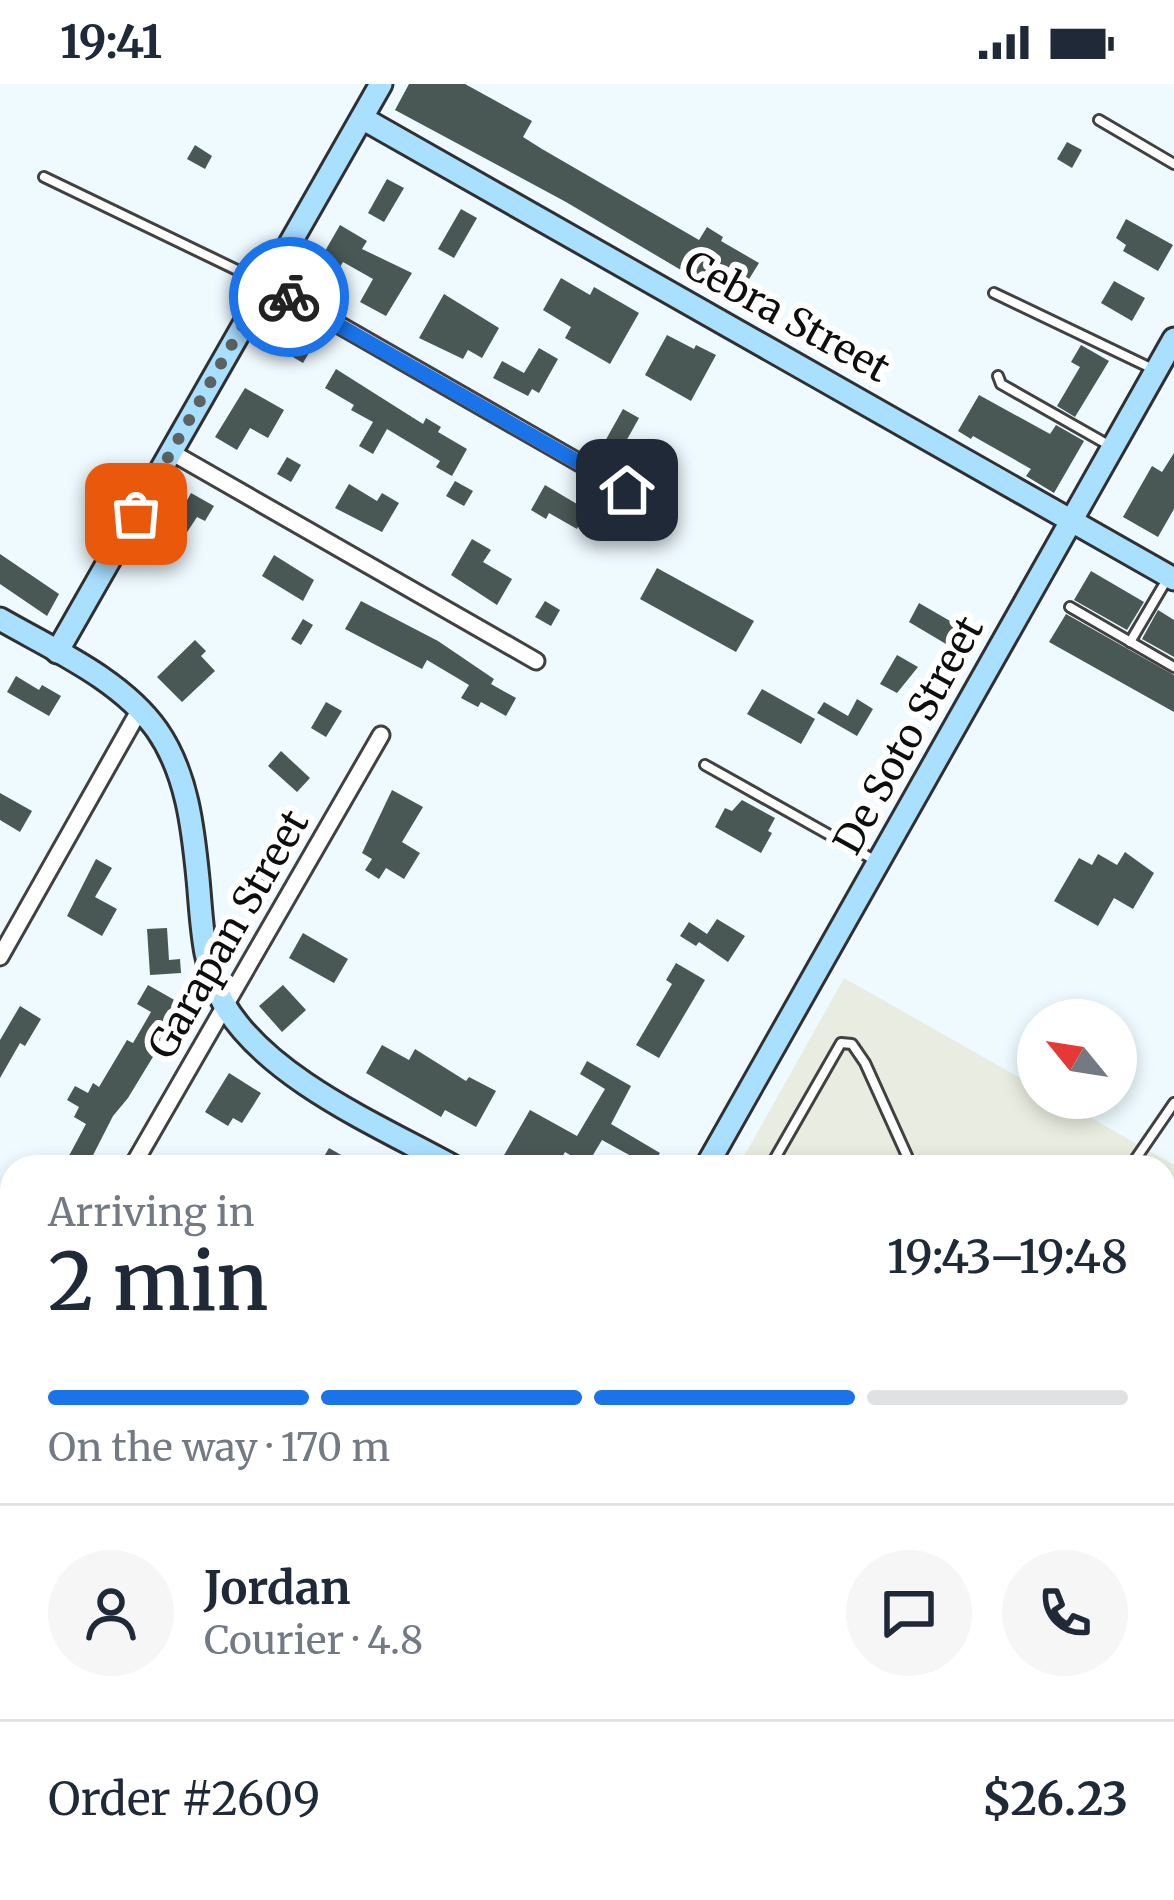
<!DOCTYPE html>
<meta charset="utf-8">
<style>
body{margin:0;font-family:Merriweather,serif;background:#f6f6f7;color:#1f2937;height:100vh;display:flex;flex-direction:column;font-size:45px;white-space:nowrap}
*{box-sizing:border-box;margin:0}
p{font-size:39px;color:#747a83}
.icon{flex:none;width:66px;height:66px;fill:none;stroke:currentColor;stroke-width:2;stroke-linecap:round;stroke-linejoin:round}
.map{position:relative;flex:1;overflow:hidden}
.side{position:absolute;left:0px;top:1071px;width:1176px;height:747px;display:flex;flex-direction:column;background:#fff;border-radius:36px 36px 0 0;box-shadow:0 6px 18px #0003}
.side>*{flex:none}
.needle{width:78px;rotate:300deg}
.controls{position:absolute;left:1017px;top:915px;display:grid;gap:24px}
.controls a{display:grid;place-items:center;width:120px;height:120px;border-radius:50%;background:#fff;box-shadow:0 6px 18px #0003;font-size:60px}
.pin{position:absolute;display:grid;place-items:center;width:102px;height:102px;color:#fff;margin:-51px;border-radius:24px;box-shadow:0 6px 18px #0006}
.courier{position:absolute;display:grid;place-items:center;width:120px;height:120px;margin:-60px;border:9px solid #1a73e8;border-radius:50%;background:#fff;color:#222;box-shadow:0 3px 15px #0007}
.summary em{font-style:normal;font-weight:600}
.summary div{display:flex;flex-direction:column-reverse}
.summary{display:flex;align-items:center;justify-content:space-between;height:204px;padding:0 48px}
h1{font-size:78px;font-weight:600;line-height:90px}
.bar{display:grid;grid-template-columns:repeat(4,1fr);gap:18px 12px;align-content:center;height:144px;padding:0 48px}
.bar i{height:15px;border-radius:9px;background:#e0e1e3}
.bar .current{background:#1a73e8}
.bar p{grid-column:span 4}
.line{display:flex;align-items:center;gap:30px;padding:0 48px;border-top:3px solid #e0e1e3}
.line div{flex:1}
.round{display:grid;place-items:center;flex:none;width:126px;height:126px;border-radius:63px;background:#f6f6f7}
.status{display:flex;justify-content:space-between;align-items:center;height:84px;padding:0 60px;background:#fff;direction:ltr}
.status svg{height:33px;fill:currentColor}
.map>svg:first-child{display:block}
</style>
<div class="status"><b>19:41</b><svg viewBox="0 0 49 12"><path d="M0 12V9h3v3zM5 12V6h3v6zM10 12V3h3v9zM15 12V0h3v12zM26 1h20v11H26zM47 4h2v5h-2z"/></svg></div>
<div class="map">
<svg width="1174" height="1816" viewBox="0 0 1174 1816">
<rect width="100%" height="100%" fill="#eefaff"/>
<!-- industrial -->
<path fill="#e9ede1" d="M 844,894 L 1038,1004 L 1038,1014 L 1056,1014 L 1174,1081 L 1174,1604 L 1164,1599 L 1164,1083 L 738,1083 Z"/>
<!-- building -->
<g fill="#495755">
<path d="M 409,0 L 465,0 L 532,37 L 523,53 L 542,65 L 699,156 L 707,143 L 723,153 L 721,157 L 759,179 L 735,218 L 566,118 L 395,26 Z"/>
<path d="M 1067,58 L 1082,66 L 1072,84 L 1057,75 Z"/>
<path d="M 195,61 L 212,72 L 205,85 L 187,75 Z"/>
<path d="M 387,95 L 404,104 L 384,138 L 368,129 Z"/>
<path d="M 461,125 L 477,134 L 454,174 L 438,165 Z"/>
<path d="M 1126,135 L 1173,161 L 1158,187 L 1123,167 L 1126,161 L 1116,154 Z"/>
<path d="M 340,141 L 367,157 L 362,165 L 412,189 L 386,232 L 360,218 L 373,195 L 343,178 L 330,200 L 319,193 L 316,199 L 303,192 L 315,170 L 321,174 Z"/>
<path d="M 561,194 L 590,211 L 594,203 L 639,229 L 610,280 L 565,254 L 571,243 L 543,226 Z"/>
<path d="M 1114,197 L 1145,214 L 1132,237 L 1101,219 Z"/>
<path d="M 444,210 L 499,244 L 482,274 L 468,266 L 463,275 L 419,254 Z"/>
<path d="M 282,247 L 312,264 L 303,279 L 274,262 Z"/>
<path d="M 667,251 L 694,265 L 696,261 L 716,271 L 691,317 L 645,291 Z"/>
<path d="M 1081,261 L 1109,277 L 1075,333 L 1057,322 L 1080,283 L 1071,278 Z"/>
<path d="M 539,264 L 558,275 L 539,309 L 532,305 L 528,312 L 493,294 L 502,277 L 524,289 Z"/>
<path d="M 336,285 L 423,340 L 426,334 L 441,343 L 438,348 L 467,365 L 452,392 L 436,383 L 440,377 L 387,345 L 373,370 L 359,362 L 373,338 L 351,326 L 354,321 L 325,304 Z"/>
<path d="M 245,304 L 284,326 L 268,354 L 250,344 L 237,366 L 215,353 Z"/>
<path d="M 979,311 L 1050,350 L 1056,341 L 1084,357 L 1054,409 L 1026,392 L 1031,385 L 973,352 L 971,355 L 958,347 Z"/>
<path d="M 623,325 L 639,334 L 620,368 L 604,359 Z"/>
<path d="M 1174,369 L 1174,425 L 1158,453 L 1123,433 L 1152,382 L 1162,388 Z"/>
<path d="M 287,373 L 301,381 L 291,398 L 277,390 Z"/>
<path d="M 455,397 L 473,407 L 464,422 L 446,412 Z"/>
<path d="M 349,400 L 377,417 L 382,409 L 399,419 L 382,448 L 335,424 Z"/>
<path d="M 545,401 L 587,426 L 577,445 L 549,429 L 546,435 L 531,426 Z"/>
<path d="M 191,409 L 214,422 L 205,437 L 197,433 L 176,465 L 164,458 Z"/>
<path d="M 472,455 L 491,466 L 483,478 L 512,495 L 497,521 L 451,491 Z"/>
<path d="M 0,470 L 59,510 L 47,532 L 0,500 Z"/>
<path d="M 274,471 L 314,496 L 303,517 L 262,492 Z"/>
<path d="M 657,484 L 754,537 L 736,568 L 640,515 Z"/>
<path d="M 1091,487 L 1144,518 L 1127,546 L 1074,516 Z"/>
<path d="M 361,517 L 438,557 L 494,595 L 491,600 L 516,614 L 506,632 L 481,618 L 478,623 L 461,614 L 469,601 L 427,576 L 422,585 L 345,545 Z"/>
<path d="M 545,517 L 560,526 L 551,542 L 535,533 Z"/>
<path d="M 919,519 L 957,541 L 946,560 L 909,538 Z"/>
<path d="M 1158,526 L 1174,536 L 1174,573 L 1142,555 Z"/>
<path d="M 1066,530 L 1174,591 L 1174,628 L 1049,558 Z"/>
<path d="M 303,535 L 313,541 L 301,561 L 291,555 Z"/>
<path d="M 195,556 L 206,567 L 201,572 L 215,587 L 182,618 L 157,593 Z"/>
<path d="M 897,571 L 918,583 L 897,609 L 880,600 Z"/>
<path d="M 16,592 L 39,606 L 42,601 L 61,612 L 49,632 L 7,608 Z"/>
<path d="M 762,605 L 815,635 L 801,660 L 747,630 Z"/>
<path d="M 857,615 L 873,625 L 857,652 L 817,629 L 824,618 L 848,632 Z"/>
<path d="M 326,618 L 342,627 L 326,653 L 311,644 Z"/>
<path d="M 281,667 L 310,694 L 297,708 L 268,682 Z"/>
<path d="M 392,706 L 423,723 L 402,758 L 420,769 L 404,795 L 386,784 L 379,795 L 365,786 L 372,775 L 362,769 Z"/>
<path d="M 0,709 L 32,727 L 20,748 L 0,736 Z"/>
<path d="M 742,716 L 775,734 L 768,747 L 772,749 L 761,769 L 715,743 L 725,724 L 732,727 Z"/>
<path d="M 1125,768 L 1154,789 L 1133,825 L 1114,814 L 1098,842 L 1054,817 L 1079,774 L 1092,781 L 1098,770 L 1117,781 Z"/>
<path d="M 96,775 L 112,784 L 95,813 L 117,825 L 102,852 L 67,832 Z"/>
<path d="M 255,787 L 267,796 L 256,812 L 243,803 Z"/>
<path d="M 717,835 L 745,852 L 728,878 L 699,858 L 696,862 L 680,852 L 689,838 L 707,850 Z"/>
<path d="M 167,844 L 169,876 L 180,875 L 181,889 L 150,891 L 147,845 Z"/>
<path d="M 303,849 L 348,875 L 334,899 L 289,874 Z"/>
<path d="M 676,879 L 705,896 L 659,974 L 636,961 L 672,900 L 666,896 Z"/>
<path d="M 148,901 L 178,918 L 160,950 L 165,953 L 128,1014 L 113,1032 L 87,1083 L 63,1083 L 86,1040 L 74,1033 L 79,1023 L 67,1016 L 75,1002 L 88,1009 L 93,999 L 99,1003 L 127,956 L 133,959 L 151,928 L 137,920 Z"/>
<path d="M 283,901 L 306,926 L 282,948 L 259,922 Z"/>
<path d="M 20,922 L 41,935 L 25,962 L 20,959 L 0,994 L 0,956 Z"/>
<path d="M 382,961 L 409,976 L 415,965 L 466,997 L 469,993 L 496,1007 L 476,1043 L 445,1026 L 441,1033 L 366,989 Z"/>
<path d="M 587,977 L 631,1002 L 611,1040 L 660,1069 L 651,1083 L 602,1056 L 587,1081 L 565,1068 L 556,1083 L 521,1083 L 503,1073 L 530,1026 L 577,1052 L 605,1005 L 580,990 Z"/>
<path d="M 229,989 L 261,1009 L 242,1039 L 233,1034 L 228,1042 L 205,1028 Z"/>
<path d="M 329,1064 L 362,1083 L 318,1083 Z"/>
<path d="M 12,1371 L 12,1456 L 0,1449 L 0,1392 Z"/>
</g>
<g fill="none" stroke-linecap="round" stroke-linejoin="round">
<defs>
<g id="lane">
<path d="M 1099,36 L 1174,80"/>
<path d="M 44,93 L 264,199"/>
<path d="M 994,209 L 1155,286"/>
<path d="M 998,292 L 1001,300 L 1112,363"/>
<path d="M 1070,523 L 1174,583"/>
<path d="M 1130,558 L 1166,497"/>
<path d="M 705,681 L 876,777"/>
<path d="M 770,1083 L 841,959 L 852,960 L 865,979 L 912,1083"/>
<path d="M 1130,1083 L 1174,1019"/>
</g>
<g id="street">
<path d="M 266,199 L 627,406"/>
<path d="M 171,368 L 536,577"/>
<path d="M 0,873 L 139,627"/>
<path d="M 132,1083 L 381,651"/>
<path d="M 0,1320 L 12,1298"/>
<path d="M 1164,1695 L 1174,1700"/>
<path d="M 1016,1806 L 1034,1816"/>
</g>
<g id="secondary">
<path d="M 362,34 L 1174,495"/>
<path d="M 0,535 C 52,565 121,595 157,646 C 187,689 193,744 198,795 C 202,836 202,883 224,920 C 268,995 380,1042 454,1083"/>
<path d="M 57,568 L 381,0"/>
<path d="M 706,1083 L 1174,255"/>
<path d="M 295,1816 L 300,1806"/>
</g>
</defs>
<!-- lane casing -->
<use href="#lane" stroke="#414141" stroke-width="14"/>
<!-- street casing -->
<use href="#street" stroke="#414141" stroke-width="21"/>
<!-- secondary casing -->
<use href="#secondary" stroke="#303030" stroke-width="27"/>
<!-- lane -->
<use href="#lane" stroke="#fff" stroke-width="8"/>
<!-- street -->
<use href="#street" stroke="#fff" stroke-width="15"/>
<!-- secondary -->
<use href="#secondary" stroke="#a9dfff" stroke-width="21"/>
</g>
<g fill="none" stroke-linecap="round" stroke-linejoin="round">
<!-- done -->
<path stroke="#5c6162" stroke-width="12" stroke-dasharray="0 21.6" d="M 136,430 L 266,200 L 289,213"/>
<!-- route -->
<path stroke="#1a73e8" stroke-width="15" d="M 289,213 L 627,406"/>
</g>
<g text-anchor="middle" stroke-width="12" stroke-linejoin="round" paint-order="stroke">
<!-- street labels -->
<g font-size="39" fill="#0e0e0e" stroke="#fff">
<text transform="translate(787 232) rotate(29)" y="14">Cebra Street</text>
<text transform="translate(908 651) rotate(-61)" y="14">De Soto Street</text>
<text transform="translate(228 850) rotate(-60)" y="14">Garapan Street</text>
</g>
</g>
</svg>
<div class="controls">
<a><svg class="needle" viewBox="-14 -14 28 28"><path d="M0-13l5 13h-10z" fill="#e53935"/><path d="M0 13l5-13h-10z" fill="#747a83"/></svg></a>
</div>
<div class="pin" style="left:136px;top:430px;background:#ea580c"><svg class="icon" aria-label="bag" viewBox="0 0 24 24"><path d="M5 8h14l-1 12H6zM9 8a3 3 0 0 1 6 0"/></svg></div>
<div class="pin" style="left:627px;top:406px;background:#1f2937"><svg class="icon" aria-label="home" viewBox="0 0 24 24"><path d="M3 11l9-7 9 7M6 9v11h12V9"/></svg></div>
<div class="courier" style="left:289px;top:213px"><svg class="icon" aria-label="bike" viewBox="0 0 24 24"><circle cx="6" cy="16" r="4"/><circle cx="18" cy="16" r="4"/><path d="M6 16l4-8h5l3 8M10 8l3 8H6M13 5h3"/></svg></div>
<section class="side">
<div class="summary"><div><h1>2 min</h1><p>Arriving in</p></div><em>19:43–19:48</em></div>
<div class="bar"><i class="current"></i><i class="current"></i><i class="current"></i><i></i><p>On the way · 170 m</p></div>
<div class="line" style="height:216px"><a class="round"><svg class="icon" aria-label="person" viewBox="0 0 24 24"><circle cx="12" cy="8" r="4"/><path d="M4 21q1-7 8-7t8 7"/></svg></a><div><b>Jordan</b><p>Courier · 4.8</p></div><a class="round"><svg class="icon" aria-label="chat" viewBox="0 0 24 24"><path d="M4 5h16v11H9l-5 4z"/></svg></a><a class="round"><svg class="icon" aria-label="phone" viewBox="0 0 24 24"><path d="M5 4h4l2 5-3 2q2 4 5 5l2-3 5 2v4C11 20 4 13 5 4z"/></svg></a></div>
<div class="line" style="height:156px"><div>Order #2609</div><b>$26.23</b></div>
</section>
</div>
